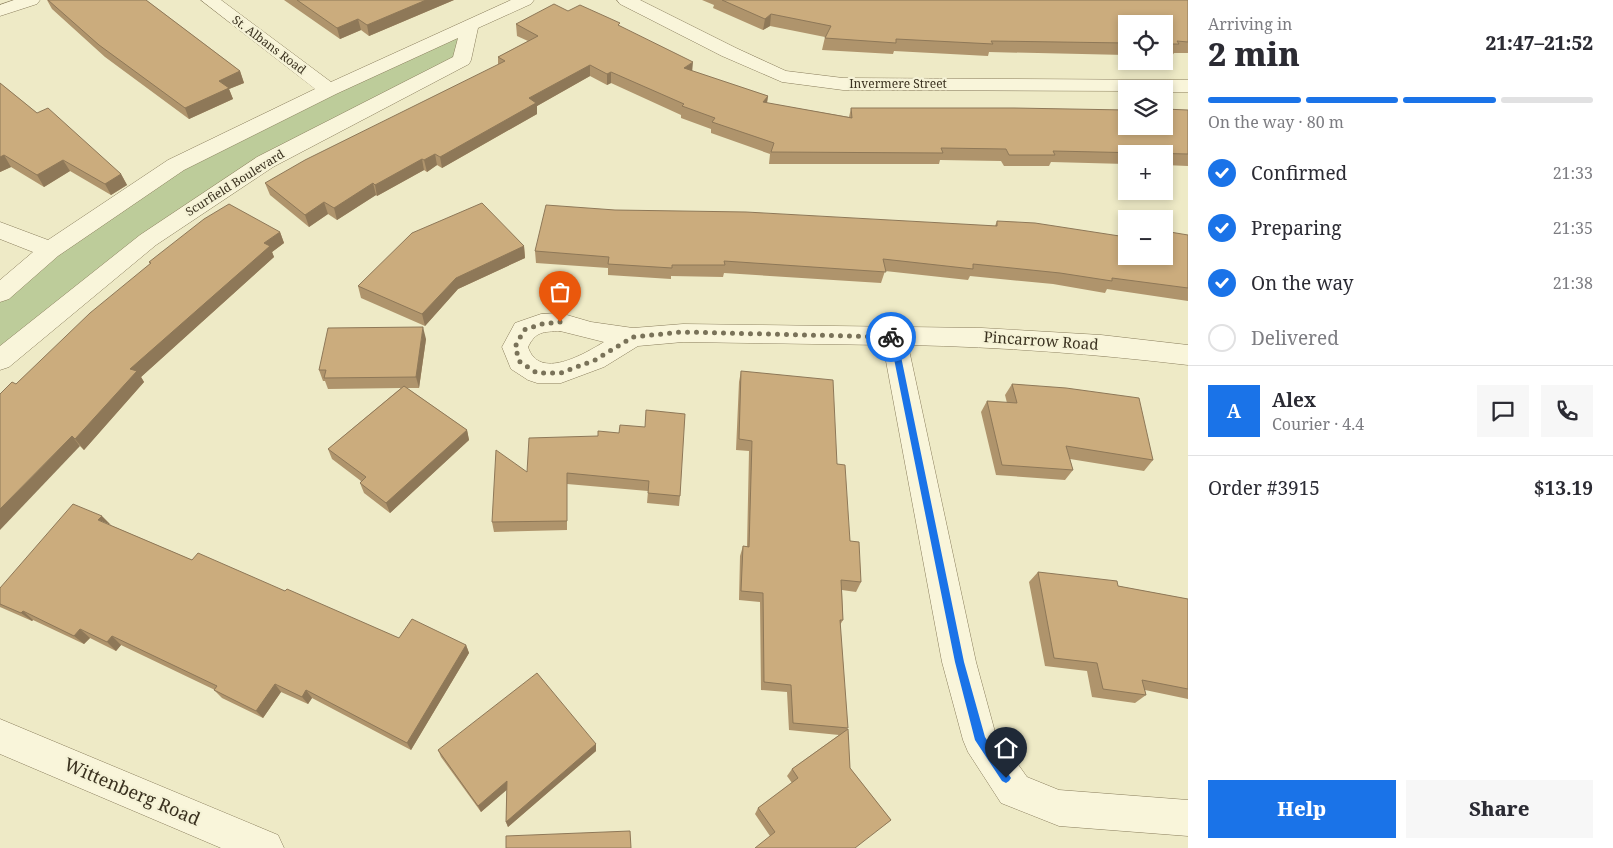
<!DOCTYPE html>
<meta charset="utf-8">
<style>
body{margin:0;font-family:"Noto Serif",serif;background:#f7f7f7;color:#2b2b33;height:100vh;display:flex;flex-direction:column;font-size:19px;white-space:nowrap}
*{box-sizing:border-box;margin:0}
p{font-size:16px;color:#7c7c81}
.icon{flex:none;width:28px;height:28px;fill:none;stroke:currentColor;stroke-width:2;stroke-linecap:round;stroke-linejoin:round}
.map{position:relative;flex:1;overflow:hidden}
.details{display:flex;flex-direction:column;background:#fff;width:425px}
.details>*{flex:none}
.fabs{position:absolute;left:1118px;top:15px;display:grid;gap:10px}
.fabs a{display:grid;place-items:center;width:55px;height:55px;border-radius:0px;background:#fff;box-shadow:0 2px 8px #0003;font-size:25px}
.pin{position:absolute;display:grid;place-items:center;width:42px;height:42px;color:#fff;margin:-51px -21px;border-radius:50% 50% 50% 0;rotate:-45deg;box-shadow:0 0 5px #0007}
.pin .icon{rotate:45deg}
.courier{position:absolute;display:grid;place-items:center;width:50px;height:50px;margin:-25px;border:4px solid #1a73e8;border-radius:50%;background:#fff;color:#222;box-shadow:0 1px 6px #0007}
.summary em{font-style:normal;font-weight:800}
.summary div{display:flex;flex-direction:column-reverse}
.summary{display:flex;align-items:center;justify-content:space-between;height:85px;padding:0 20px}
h1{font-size:32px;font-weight:800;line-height:38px}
.bar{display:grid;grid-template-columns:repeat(4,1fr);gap:8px 5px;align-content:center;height:60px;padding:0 20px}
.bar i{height:6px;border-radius:4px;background:#e1e1e2}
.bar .selected{background:#1a73e8}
.bar p{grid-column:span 4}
.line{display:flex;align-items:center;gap:12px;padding:0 20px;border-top:1px solid #e1e1e2}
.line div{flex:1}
.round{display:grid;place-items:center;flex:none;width:52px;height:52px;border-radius:0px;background:#f7f7f7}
ol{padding:0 20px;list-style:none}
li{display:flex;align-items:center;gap:15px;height:55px}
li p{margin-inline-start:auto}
li .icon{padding:5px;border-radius:50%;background:#1a73e8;color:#fff;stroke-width:4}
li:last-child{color:#7c7c81}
li i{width:28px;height:28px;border:2px solid #e1e1e2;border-radius:50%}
.cta{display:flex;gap:10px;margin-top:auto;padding:10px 20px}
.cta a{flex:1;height:58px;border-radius:0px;background:#1a73e8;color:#fff;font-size:20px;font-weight:800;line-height:58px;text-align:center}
.cta a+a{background:#f7f7f7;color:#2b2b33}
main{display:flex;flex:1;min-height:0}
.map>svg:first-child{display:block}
</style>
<main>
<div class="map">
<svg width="1188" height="848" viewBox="0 0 1188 848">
<rect width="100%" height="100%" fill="#eeeac6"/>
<!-- green -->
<path fill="#bdcc9a" d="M 470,25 L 462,60 L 265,162 L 0,360 L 0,293 L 176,165 Z"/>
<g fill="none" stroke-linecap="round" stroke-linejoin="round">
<defs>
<g id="minor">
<path d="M 14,0 L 40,0 L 37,4 L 0,16 L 0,5 Z"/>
<path d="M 201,0 L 221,0 L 331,82 L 511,0 L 534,0 L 531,4 L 478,28 L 471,60 L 469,64 L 273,167 L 156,245 L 9,367 L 0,370 L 0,346 L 140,235 L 257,157 L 453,57 L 458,38 L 336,94 L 184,170 L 58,256 L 9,299 L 0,302 L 0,280 L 33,252 L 0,239 L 0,222 L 48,240 L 168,160 L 315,89 Z"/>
<path d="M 617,0 L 640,0 L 736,48 L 786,71 L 843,78 L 1188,80 L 1188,92 L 1164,92 L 1164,89 L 1126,89 L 1126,91 L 843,90 L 782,82 L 722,56 L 620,4 Z"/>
<path d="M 560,313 L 591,322 L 633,328 L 683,324 L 982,328 L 1101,335 L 1188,345 L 1188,365 C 1095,354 1002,347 908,345 L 976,662 L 995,732 L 1027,777 L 1059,790 L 1188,800 L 1188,836 L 1059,826 L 1001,803 L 968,752 L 963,740 L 942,662 L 883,345 L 683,342 L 638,346 L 604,367 L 561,383 L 537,383 L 528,380 L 511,369 L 502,347 L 515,323 L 541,314 ZM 560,331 L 604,342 C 584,354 539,381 528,347 C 536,331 543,332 560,331 Z"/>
<path d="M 0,719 L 278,835 L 284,848 L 221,848 L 0,754 Z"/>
</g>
</defs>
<!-- minor casing -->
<use href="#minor" stroke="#897d5c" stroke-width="1"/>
<!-- minor -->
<use href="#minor" fill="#f9f5da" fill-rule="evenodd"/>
</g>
<!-- wall -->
<g fill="#af946c">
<path d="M 47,0 L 146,0 L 240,71 L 244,83 L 229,89 L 233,99 L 189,119 L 105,57 L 52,9 Z"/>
<path d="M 284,0 L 454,0 L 369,36 L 361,30 L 340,39 Z"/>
<path d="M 702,0 L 1188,0 L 1188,53 L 1174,53 L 1172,56 L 1164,55 L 1164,24 L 1126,24 L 1126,55 L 989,52 L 988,56 L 894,51 L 893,54 L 822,50 L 825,37 L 770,26 L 763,30 L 713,8 L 714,5 Z"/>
<path d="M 568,11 L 620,26 L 692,71 L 768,96 L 767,103 L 849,117 L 851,108 L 1126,126 L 1188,110 L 1188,166 L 1164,165 L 1164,154 L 1126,154 L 1126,164 L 1051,162 L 1049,166 L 1004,166 L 1001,161 L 940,160 L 939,164 L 769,164 L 770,154 L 711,133 L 711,129 L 681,118 L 681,115 L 611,83 L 607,85 L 590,76 L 537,106 L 537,114 L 442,168 L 437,165 L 427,172 L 424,170 L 377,196 L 376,195 L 337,220 L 328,214 L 309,227 L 270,195 L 265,183 L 498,65 L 498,57 L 528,41 L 517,36 L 516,24 Z"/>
<path d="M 0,83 L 37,113 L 121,174 L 127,185 L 111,195 L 70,171 L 44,187 L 11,167 L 0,172 Z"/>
<path d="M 615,210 L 995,226 L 997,221 L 1126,256 L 1188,235 L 1188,301 L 1107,289 L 1105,293 L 1053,284 L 970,276 L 968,280 L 885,271 L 881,283 L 724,273 L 723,277 L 671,276 L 671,279 L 608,275 L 608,268 L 536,263 L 535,251 Z"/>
<path d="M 280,232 L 284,243 L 272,252 L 274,257 L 141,377 L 144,382 L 84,450 L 16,384 L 150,264 L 149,262 Z"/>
<path d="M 524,246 L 525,258 L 458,289 L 425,326 L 361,298 L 358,286 Z"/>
<path d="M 426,339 L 419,388 L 407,388 L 467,430 L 469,440 L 390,513 L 364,493 L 360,483 L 361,481 L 332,459 L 328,449 L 401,388 L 328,389 L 325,381 L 323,381 L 319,370 Z"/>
<path d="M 741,371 L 837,464 L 850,541 L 861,582 L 856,592 L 842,590 L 843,620 L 840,625 L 850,768 L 891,820 L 885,825 L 770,836 L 755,814 L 758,808 L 792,783 L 787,776 L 792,769 L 839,735 L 789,730 L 787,692 L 761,690 L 760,602 L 739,600 L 740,556 L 743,546 L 747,547 L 749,451 L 736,450 L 739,382 Z"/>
<path d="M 1012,384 L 1153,460 L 1144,471 L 1070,459 L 1073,470 L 1065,480 L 996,475 L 981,412 L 987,401 L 1007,403 L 1005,395 Z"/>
<path d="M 598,436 L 680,496 L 679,506 L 647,503 L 648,491 L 567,484 L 567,530 L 494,532 L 492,522 L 527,472 Z"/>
<path d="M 110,525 L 192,560 L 285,591 L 399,638 L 466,645 L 469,653 L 411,750 L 312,698 L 308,704 L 281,692 L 263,718 L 222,698 L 214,690 L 215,690 L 121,645 L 116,651 L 90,638 L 84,644 L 33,620 L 32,621 L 0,607 L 0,588 Z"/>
<path d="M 1038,572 L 1118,586 L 1188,599 L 1188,699 L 1145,690 L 1146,695 L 1135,703 L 1092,697 L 1087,671 L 1045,666 L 1029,582 Z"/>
<path d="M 596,744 L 596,751 L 508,827 L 506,822 L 507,789 L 481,812 L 441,757 L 438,750 Z"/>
</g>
<!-- shaded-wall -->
<g fill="#8e7858">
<path d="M 426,0 L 454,0 L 369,36 L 367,25 Z"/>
<path d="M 771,14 L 770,26 L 763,30 L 765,19 Z"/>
<path d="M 358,19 L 361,30 L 340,39 L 337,28 Z"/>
<path d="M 693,62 L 692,73 L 684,68 Z"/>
<path d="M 590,65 L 590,76 L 537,106 L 537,114 L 442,168 L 440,157 L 529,98 Z"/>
<path d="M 240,71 L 244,83 L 229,89 L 233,99 L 189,119 L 185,108 L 219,81 Z"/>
<path d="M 611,72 L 611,83 L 607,85 L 607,74 Z"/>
<path d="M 768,96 L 766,108 L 763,102 Z"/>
<path d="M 435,154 L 437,165 L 427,172 L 424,160 Z"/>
<path d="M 4,155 L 11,167 L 0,172 L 0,157 Z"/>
<path d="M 422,159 L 424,170 L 377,196 L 375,185 Z"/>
<path d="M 63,160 L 70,171 L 44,187 L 37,175 Z"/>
<path d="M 121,174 L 127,185 L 111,195 L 105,184 Z"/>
<path d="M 373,183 L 376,195 L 337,220 L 334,208 Z"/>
<path d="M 324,202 L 328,214 L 309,227 L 305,215 Z"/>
<path d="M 280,232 L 284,243 L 272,252 L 274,257 L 141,377 L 144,382 L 84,450 L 75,439 L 130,369 L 264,243 Z"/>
<path d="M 524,246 L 525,258 L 458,289 L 425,326 L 422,314 L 456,278 Z"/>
<path d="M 423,327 L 426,339 L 419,388 L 416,377 Z"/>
<path d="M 467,430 L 469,440 L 390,513 L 386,503 Z"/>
<path d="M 72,436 L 80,446 L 0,530 L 0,509 Z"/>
<path d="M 102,516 L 111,525 L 98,520 Z"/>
<path d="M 23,611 L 33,620 L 32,621 L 21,613 Z"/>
<path d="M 80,629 L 90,638 L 84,644 L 74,636 Z"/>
<path d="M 112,636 L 121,645 L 116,651 L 107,642 Z"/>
<path d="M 466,645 L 469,653 L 411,750 L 407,743 Z"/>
<path d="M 275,684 L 281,692 L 263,718 L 256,711 Z"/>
<path d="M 306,690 L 312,698 L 308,704 L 302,697 Z"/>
<path d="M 596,744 L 596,751 L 508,827 L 506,822 Z"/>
<path d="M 507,781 L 509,788 L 481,812 L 478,806 Z"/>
</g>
<!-- building -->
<g fill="#cbac7d" stroke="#8e7858">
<path d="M 48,0 L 146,0 L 240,71 L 219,81 L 229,88 L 185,108 L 99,45 Z"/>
<path d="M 297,0 L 426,0 L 367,25 L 358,19 L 337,28 Z"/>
<path d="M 722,0 L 1188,0 L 1188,42 L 1177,41 L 1179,44 L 1164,44 L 1164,24 L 1126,24 L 1126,43 L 991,41 L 993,44 L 896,39 L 896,43 L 825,38 L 831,26 L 771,14 L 765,19 Z"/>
<path d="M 554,4 L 568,11 L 580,5 L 620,23 L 618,25 L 693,62 L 684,68 L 768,96 L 763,102 L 852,118 L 851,108 L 1014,108 L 1126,110 L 1126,126 L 1164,126 L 1164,109 L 1188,110 L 1188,154 L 1053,151 L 1055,155 L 1009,155 L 1006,149 L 941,148 L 943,153 L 771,152 L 774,143 L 712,122 L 715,118 L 682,106 L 684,104 L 611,72 L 607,74 L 590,65 L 529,98 L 536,103 L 440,157 L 435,154 L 424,160 L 422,159 L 375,185 L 373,183 L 334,208 L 324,202 L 305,215 L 265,183 L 305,160 L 505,61 L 498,57 L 538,36 L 516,24 Z"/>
<path d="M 0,83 L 37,113 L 48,108 L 121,174 L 105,184 L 63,160 L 37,175 L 4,155 L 0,157 Z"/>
<path d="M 482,203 L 524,246 L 456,278 L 422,314 L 358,286 L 412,233 Z"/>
<path d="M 229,204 L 280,232 L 264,243 L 270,246 L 130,369 L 137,371 L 75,439 L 72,436 L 0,509 L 0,394 L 12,382 L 16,384 L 90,313 L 151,263 L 149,262 L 204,219 Z"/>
<path d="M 546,205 L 615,210 L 746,212 L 997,226 L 997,221 L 1035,223 L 1126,237 L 1126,256 L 1164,256 L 1164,231 L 1188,235 L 1188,288 L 1112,278 L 1112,281 L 1060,273 L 973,264 L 973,269 L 883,259 L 886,272 L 724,261 L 725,265 L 672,265 L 672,268 L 608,264 L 609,257 L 535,251 Z"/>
<path d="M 423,327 L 416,377 L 324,378 L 326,370 L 319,370 L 328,328 Z"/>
<path d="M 741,371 L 833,380 L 837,464 L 845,465 L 850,541 L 859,542 L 861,582 L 841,580 L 843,620 L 840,620 L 848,728 L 793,723 L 791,685 L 764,682 L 763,593 L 741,591 L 743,546 L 749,547 L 752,441 L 739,439 Z"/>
<path d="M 1012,384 L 1066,388 L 1139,398 L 1153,460 L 1066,446 L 1073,470 L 1002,465 L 987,401 L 1017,403 Z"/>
<path d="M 404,386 L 467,430 L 386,503 L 360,483 L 366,477 L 328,449 Z"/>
<path d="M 646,410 L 685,414 L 680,496 L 648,493 L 649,481 L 567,473 L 567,521 L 492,522 L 496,450 L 527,472 L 529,438 L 598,436 L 598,431 L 619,433 L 620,425 L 645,427 Z"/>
<path d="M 73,504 L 102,516 L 98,520 L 192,560 L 198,553 L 285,591 L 287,589 L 399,638 L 412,619 L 466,645 L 407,743 L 306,690 L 302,697 L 275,684 L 256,711 L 214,690 L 217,686 L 112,636 L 107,642 L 80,629 L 74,636 L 23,611 L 21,613 L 0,604 L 0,588 Z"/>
<path d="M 1038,572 L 1117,581 L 1118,586 L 1188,599 L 1188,689 L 1142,680 L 1146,695 L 1103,689 L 1097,663 L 1054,658 Z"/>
<path d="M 537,673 L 596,744 L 506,822 L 507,781 L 478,806 L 438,750 Z"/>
<path d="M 848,729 L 850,768 L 891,820 L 855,848 L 755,848 L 775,832 L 758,808 L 798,778 L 792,769 Z"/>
<path d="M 630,831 L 631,848 L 506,848 L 506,836 Z"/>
</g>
<!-- route -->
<path fill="#1a73e8" d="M 891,334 L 897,337 L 964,662 L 985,737 L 1011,778 L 1009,781 L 1006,783 L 1002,781 L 975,740 L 955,662 L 890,339 L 888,337 Z"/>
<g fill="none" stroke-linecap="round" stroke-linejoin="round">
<!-- done -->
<path stroke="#797259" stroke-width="5" stroke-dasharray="0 9" d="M 560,322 L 541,324 L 524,330 L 515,347 L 520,362 L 537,373 L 561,373 L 595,360 L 633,337 L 682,332 L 891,337"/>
</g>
<g text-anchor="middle" stroke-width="4.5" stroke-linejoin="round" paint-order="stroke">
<!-- far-street labels -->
<g font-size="12" fill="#3a311f" stroke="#f5f2d6">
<text transform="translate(269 45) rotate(37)" y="4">St. Albans Road</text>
<text x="898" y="88">Invermere Street</text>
<text transform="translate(235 183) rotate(-32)" y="4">Scurfield Boulevard</text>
</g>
<!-- street labels -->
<g font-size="15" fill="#3a311f" stroke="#f5f2d6">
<text transform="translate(1041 341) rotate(4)" y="5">Pincarrow Road</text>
</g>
<!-- near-street labels -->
<g font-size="18" fill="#3a311f" stroke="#f5f2d6">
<text transform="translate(132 792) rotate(23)" y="6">Wittenberg Road</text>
</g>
</g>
</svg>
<div class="fabs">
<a><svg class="icon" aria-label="locate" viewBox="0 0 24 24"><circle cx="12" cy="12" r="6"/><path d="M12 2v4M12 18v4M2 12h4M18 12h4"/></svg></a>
<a><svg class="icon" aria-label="layers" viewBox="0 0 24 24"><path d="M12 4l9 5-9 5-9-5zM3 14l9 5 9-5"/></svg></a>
<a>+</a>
<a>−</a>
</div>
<div class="pin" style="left:560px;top:322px;background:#ea580c"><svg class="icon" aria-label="bag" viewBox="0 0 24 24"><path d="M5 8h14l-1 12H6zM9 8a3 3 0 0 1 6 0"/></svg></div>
<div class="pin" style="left:1006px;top:778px;background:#1f2937"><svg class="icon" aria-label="home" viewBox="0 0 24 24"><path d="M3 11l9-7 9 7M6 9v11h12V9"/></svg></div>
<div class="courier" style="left:891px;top:337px"><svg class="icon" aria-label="bike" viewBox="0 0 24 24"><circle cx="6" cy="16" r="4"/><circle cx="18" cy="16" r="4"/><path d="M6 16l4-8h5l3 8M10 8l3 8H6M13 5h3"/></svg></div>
</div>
<section class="details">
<div class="summary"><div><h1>2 min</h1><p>Arriving in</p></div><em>21:47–21:52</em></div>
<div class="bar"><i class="selected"></i><i class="selected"></i><i class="selected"></i><i></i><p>On the way · 80 m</p></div>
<ol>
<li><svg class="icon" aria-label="check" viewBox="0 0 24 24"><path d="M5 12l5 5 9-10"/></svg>Confirmed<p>21:33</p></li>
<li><svg class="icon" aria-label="check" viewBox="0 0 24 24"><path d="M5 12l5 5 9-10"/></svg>Preparing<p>21:35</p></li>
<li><svg class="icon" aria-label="check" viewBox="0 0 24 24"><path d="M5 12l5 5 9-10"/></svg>On the way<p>21:38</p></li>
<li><i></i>Delivered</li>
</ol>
<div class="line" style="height:90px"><b class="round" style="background:#1a73e8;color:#fff">A</b><div><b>Alex</b><p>Courier · 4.4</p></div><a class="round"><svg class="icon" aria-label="chat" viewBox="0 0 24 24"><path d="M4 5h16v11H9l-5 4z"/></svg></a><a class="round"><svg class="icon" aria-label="phone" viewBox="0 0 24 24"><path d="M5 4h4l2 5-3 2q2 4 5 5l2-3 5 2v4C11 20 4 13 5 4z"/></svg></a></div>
<div class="line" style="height:65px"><div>Order #3915</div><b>$13.19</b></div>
<div class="cta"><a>Help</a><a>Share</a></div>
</section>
</main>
